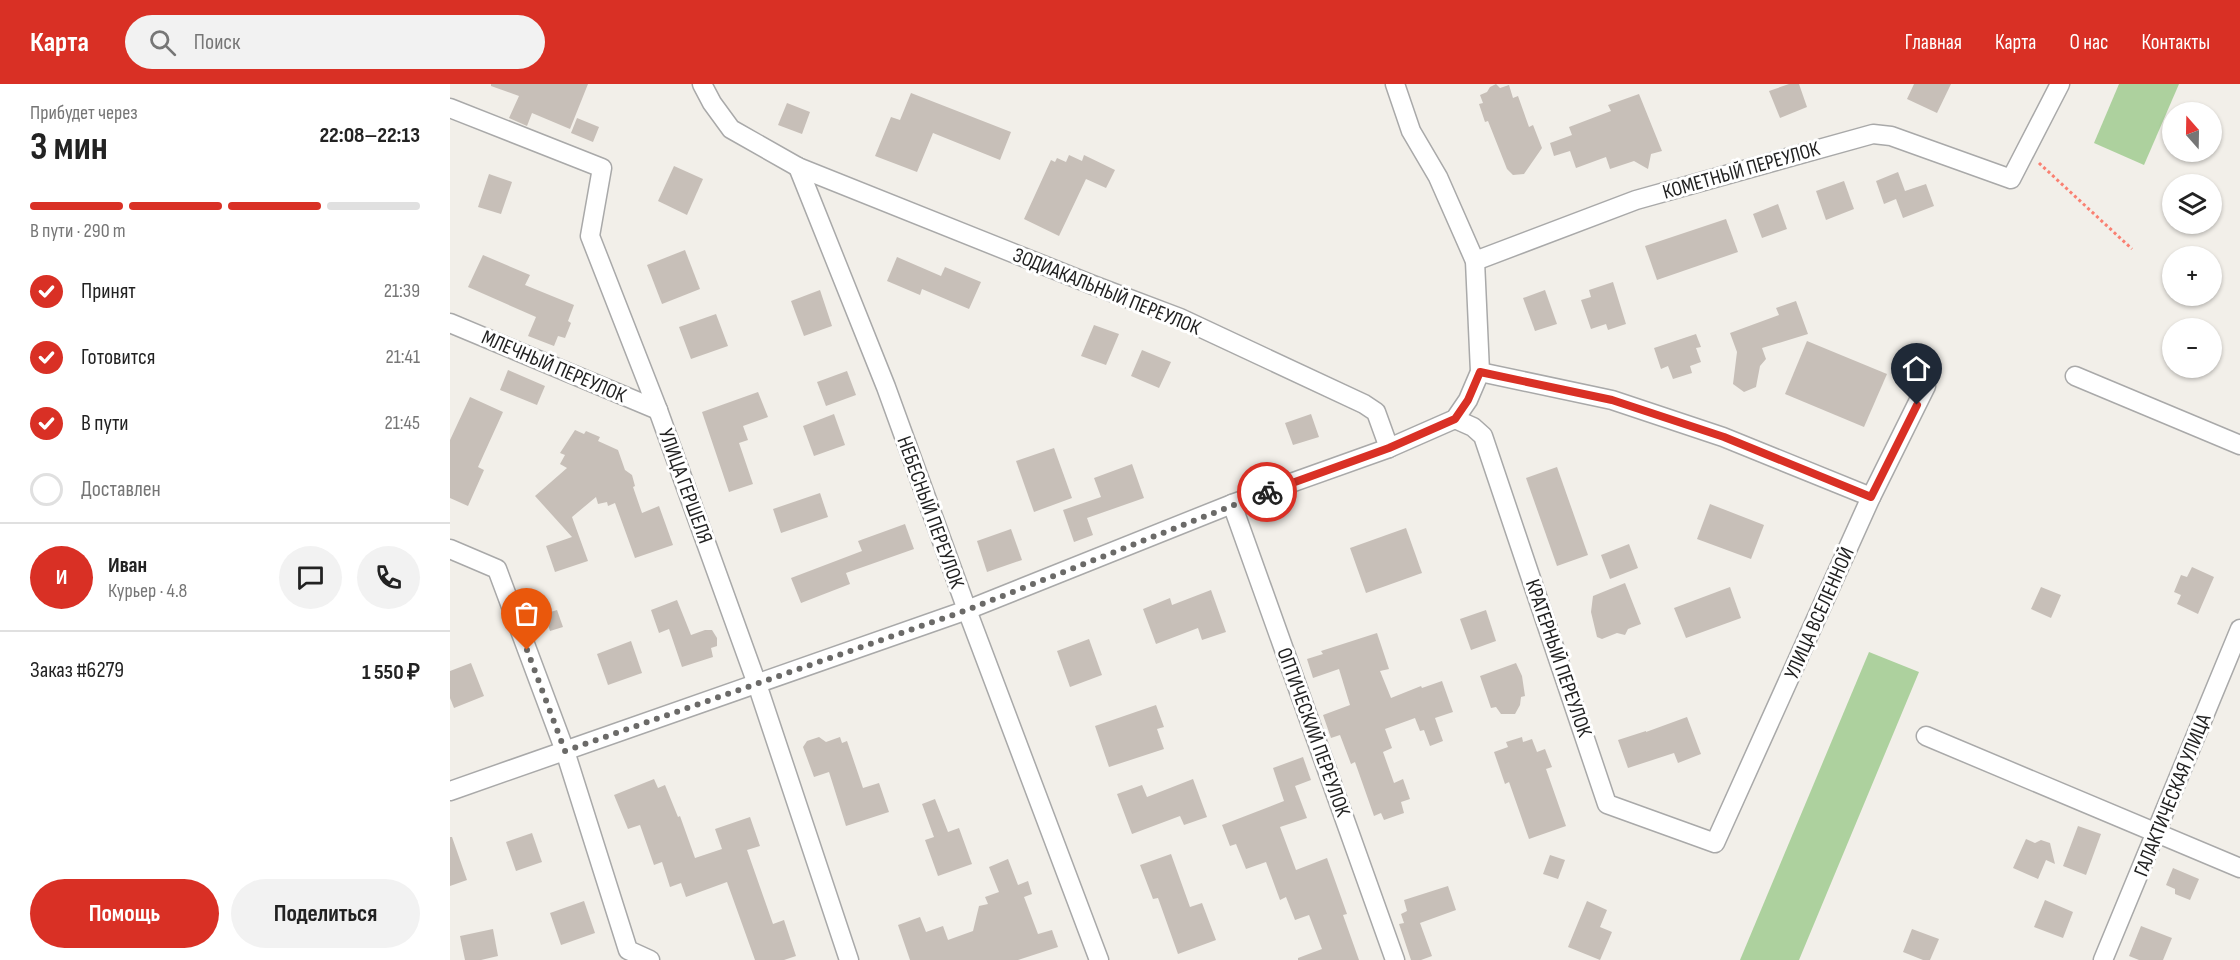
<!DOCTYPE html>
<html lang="ru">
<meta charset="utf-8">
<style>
body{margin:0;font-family:"Sofia Sans Condensed",sans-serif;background:#f2f2f2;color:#222;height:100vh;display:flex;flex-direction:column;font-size:22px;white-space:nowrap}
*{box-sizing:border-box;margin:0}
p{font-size:20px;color:#767676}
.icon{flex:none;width:33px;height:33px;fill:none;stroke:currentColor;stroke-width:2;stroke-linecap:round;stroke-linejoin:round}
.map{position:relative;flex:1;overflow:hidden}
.sheet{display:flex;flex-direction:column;background:#fff;width:450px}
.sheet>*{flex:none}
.needle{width:39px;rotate:340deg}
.fabs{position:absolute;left:1712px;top:18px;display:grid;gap:12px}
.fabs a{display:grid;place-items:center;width:60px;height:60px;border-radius:50%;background:#fff;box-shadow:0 2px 4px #0004;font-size:30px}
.pin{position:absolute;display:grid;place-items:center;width:51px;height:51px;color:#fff;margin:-62px -26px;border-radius:50% 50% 50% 0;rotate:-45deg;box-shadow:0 0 6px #0007}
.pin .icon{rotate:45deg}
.courier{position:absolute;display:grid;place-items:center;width:60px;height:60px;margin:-30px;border:4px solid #d93025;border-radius:50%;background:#fff;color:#222;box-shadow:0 2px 8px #0007}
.headline em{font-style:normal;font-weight:700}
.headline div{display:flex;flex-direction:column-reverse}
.headline{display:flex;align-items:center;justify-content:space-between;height:102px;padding:0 30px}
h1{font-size:39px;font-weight:700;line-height:45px}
.bar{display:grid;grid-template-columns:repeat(4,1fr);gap:9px 6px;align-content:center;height:72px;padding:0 30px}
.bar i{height:8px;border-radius:4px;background:#e0e0e0}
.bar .current{background:#d93025}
.bar p{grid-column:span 4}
.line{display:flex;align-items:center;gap:15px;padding:0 30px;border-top:2px solid #e0e0e0}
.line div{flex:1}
.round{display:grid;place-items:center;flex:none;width:63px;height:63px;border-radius:32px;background:#f2f2f2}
ol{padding:0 30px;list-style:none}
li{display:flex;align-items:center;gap:18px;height:66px}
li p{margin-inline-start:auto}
li .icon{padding:6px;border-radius:50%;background:#d93025;color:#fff;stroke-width:4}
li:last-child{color:#767676}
li i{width:33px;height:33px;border:3px solid #e0e0e0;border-radius:50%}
.cta{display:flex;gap:12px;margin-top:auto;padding:12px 30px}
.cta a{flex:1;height:69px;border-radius:36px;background:#d93025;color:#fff;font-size:24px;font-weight:700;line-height:69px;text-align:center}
.cta a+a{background:#f2f2f2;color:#222}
header{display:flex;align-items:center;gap:36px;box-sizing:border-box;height:84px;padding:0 30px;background:#d93025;color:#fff}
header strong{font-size:28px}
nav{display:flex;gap:33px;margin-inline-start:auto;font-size:21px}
.search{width:420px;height:54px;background:#f2f2f2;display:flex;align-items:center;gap:15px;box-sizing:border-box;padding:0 21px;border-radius:33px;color:#767676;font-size:22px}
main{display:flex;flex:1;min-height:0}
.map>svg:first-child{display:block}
</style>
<header>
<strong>Карта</strong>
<div class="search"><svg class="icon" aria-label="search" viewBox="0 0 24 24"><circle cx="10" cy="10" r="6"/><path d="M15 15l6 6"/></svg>Поиск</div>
<nav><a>Главная</a><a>Карта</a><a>О нас</a><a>Контакты</a></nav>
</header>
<main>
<section class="sheet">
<div class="headline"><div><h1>3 мин</h1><p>Прибудет через</p></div><em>22:08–22:13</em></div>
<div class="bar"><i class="current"></i><i class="current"></i><i class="current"></i><i></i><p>В пути · 290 m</p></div>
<ol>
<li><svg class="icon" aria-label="check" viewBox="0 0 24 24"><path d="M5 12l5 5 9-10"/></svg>Принят<p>21:39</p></li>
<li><svg class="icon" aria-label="check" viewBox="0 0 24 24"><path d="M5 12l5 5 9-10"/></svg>Готовится<p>21:41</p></li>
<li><svg class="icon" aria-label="check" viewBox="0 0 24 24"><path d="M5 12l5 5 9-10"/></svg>В пути<p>21:45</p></li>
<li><i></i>Доставлен</li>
</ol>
<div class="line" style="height:108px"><b class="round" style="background:#d93025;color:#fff">И</b><div><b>Иван</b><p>Курьер · 4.8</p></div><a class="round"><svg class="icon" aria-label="chat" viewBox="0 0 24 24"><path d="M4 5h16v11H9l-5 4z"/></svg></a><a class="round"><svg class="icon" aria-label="phone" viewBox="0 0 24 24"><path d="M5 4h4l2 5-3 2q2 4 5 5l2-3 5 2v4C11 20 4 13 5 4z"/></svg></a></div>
<div class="line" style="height:78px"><div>Заказ #6279</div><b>1 550 ₽</b></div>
<div class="cta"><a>Помощь</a><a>Поделиться</a></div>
</section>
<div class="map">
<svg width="1790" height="876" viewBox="0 0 1790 876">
<rect width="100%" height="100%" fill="#f2efe9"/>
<!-- forest -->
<g fill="#add19e">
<path d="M 1669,0 L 1729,0 L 1694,81 L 1644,59 Z"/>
<path d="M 1419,568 L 1469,588 L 1349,876 L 1290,876 Z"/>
</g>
<!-- building -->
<g fill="#c7bfb8">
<path d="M 41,0 L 138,0 L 120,45 L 82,29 L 77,42 L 59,34 L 69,12 L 41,2 Z"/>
<path d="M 1046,0 L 1050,4 L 1059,1 L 1063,14 L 1068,12 L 1079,43 L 1083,41 L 1092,64 L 1074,90 L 1063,91 L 1057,85 L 1038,37 L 1035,38 L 1029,20 L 1033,19 L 1030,11 L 1037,8 L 1040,3 Z"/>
<path d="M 1339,0 L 1349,0 L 1357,23 L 1330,34 L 1319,7 Z"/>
<path d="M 1464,0 L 1501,0 L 1487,29 L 1457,15 Z"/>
<path d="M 461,9 L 561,48 L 550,76 L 483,49 L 467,88 L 425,72 L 441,33 L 450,36 Z"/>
<path d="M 1189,10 L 1212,67 L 1201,70 L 1198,85 L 1184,77 L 1160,85 L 1156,73 L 1126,84 L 1120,67 L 1104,72 L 1100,59 L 1122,51 L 1119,43 L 1161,27 L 1158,21 Z"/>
<path d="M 337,19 L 360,28 L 352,50 L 328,41 Z"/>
<path d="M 127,34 L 149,43 L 143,58 L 121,49 Z"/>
<path d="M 619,71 L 632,77 L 634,71 L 665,86 L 656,104 L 636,95 L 609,152 L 574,135 L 601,76 L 605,78 L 607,74 L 616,78 Z"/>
<path d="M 224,82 L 253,95 L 237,131 L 208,117 Z"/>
<path d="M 1448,88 L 1455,107 L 1476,100 L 1484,122 L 1453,134 L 1446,115 L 1434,120 L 1426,97 Z"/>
<path d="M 39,90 L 62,98 L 51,130 L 28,123 Z"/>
<path d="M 1394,97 L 1404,125 L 1376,136 L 1366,107 Z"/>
<path d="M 1328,120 L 1337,145 L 1312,154 L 1303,130 Z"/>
<path d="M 1276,135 L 1288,168 L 1207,196 L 1195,162 Z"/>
<path d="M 235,166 L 250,205 L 212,220 L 197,181 Z"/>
<path d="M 33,171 L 80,191 L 75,201 L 124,221 L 118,237 L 121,239 L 115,254 L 108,252 L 104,262 L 78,252 L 86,233 L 18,203 Z"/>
<path d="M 447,173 L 491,192 L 495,183 L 531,198 L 519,225 L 472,205 L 470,211 L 437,197 Z"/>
<path d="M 1163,198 L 1176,240 L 1158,246 L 1156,240 L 1141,245 L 1131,216 L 1141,213 L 1139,206 Z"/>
<path d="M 370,206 L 382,242 L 354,252 L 341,217 Z"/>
<path d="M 1095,206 L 1107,240 L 1085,247 L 1073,214 Z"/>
<path d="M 1346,217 L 1358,250 L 1312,264 L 1316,275 L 1310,282 L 1306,303 L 1294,308 L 1283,300 L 1287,268 L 1280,249 L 1329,231 L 1326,224 Z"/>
<path d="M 266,230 L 278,262 L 241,275 L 229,243 Z"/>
<path d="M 644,241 L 669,250 L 656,281 L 631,272 Z"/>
<path d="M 1246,250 L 1251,263 L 1246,264 L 1251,278 L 1240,282 L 1242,289 L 1223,295 L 1218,282 L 1211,285 L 1204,264 Z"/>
<path d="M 1357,257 L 1437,290 L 1414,343 L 1335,310 Z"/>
<path d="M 692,266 L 721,278 L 709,304 L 681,292 Z"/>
<path d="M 58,286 L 95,302 L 87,321 L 50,306 Z"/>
<path d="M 397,287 L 406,311 L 376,322 L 367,298 Z"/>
<path d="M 308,308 L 318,333 L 293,342 L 298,356 L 289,359 L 303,400 L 279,408 L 252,328 Z"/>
<path d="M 20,313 L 53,328 L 28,383 L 34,386 L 18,422 L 0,414 L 0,356 Z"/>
<path d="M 384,330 L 395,361 L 364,372 L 353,342 Z"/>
<path d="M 861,330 L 869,353 L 843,361 L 835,339 Z"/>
<path d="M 125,346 L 134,350 L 136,347 L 150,353 L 148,357 L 168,366 L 175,386 L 182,391 L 185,402 L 183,403 L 192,429 L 209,422 L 223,461 L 185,474 L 165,419 L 158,422 L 157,418 L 148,420 L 146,413 L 122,433 L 138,477 L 105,488 L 96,462 L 122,453 L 85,412 L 117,384 L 110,380 L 115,371 L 110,369 Z"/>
<path d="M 604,364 L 622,414 L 584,428 L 566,377 Z"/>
<path d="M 682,380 L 694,414 L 637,434 L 643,451 L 624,458 L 613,426 L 651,413 L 644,394 Z"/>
<path d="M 1107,383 L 1138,471 L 1107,482 L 1076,394 Z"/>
<path d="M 370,409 L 378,433 L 331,449 L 323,425 Z"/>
<path d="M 1260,420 L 1314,441 L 1301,475 L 1247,455 Z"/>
<path d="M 455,440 L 464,465 L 396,489 L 400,500 L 351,519 L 341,494 L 412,467 L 408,457 Z"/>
<path d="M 956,444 L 972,489 L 916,509 L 900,464 Z"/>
<path d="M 561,445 L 572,476 L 537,488 L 527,457 Z"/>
<path d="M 1179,460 L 1188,484 L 1160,495 L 1151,471 Z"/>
<path d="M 1742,483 L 1764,493 L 1748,530 L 1727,520 L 1731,511 L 1724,508 L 1731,491 L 1737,493 Z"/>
<path d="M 1175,499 L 1191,540 L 1178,545 L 1175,551 L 1167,549 L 1152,555 L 1147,553 L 1141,528 L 1143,512 Z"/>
<path d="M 1280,503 L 1291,534 L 1236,554 L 1224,524 Z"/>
<path d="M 1591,503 L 1611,511 L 1601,534 L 1581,525 Z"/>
<path d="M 761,506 L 776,548 L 752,556 L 748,544 L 706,560 L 693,525 L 720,514 L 722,521 Z"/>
<path d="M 227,516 L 241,551 L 255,546 L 262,546 L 267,554 L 267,562 L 261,564 L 263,573 L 232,583 L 219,545 L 209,549 L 201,526 Z"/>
<path d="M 107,526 L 113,543 L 100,547 L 94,530 Z"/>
<path d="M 1036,526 L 1046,557 L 1021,566 L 1010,535 Z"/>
<path d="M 927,549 L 939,585 L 930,587 L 941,614 L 971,602 L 972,604 L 992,597 L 1003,628 L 985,634 L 993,657 L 980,662 L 974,646 L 970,647 L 965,634 L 935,645 L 942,664 L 933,668 L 944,699 L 953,695 L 960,715 L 951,718 L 954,729 L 934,736 L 931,729 L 924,732 L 905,678 L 901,680 L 890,651 L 881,654 L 873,631 L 900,621 L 889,585 L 863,594 L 857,575 L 873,570 L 871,567 Z"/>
<path d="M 639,555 L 652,591 L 620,603 L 607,567 Z"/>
<path d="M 181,557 L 192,589 L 158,601 L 147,570 Z"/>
<path d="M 21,579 L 34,612 L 4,624 L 0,614 L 0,587 Z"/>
<path d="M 1066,579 L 1072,592 L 1075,612 L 1071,613 L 1070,621 L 1065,630 L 1051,630 L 1046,623 L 1041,624 L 1030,592 Z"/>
<path d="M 706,621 L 714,643 L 707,645 L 714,665 L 659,683 L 645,642 Z"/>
<path d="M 1237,633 L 1251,670 L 1228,679 L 1224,669 L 1178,684 L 1168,656 L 1196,647 L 1196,648 Z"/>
<path d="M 369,653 L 376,658 L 390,653 L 392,659 L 397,657 L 413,704 L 429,699 L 439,728 L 396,742 L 379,688 L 364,693 L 353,663 L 357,657 Z"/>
<path d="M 1072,653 L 1073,658 L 1082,655 L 1087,668 L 1095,665 L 1102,683 L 1096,685 L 1116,742 L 1079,755 L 1059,698 L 1055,700 L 1044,668 L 1058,663 L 1056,658 Z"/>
<path d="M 853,673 L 861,696 L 845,702 L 857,734 L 830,743 L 846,786 L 877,774 L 897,830 L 893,831 L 909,876 L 848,876 L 848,874 L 872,865 L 859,831 L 845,836 L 836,813 L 830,816 L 816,778 L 796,785 L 786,760 L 780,762 L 772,741 L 834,717 L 823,684 Z"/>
<path d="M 204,695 L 208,704 L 215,701 L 228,733 L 230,732 L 245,774 L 272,765 L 265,745 L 300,733 L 310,762 L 297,766 L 323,840 L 334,836 L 346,872 L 334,876 L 305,876 L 277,798 L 236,813 L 231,799 L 220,803 L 212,778 L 204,781 L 190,741 L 178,745 L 164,711 Z"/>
<path d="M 743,695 L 757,733 L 734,741 L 730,732 L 682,750 L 667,710 L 692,701 L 697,713 Z"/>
<path d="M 485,715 L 498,748 L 509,744 L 522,780 L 488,792 L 475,756 L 484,753 L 472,720 Z"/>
<path d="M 1628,742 L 1651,750 L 1636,791 L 1613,782 Z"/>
<path d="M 82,749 L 92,778 L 66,787 L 56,758 Z"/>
<path d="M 0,753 L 2,753 L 17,796 L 0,802 Z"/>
<path d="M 1576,755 L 1585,759 L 1591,756 L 1600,759 L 1605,780 L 1596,776 L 1588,795 L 1563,784 Z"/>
<path d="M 721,770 L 740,823 L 752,819 L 766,856 L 728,870 L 708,814 L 703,815 L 690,781 Z"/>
<path d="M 1100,771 L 1115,776 L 1108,795 L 1093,790 Z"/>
<path d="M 558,775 L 568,801 L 578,797 L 582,810 L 574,813 L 588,850 L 602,846 L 608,863 L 568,876 L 460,876 L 448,841 L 470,833 L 476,848 L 493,842 L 498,856 L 523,847 L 529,822 L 538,820 L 535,813 L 549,808 L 539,783 Z"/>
<path d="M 1723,784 L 1749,795 L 1740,816 L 1725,810 L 1725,805 L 1716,801 Z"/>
<path d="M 998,802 L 1006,826 L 970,839 L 982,872 L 971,876 L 961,876 L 949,840 L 954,839 L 951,830 L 957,827 L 954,816 Z"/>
<path d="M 1595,816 L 1623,828 L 1613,854 L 1584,843 Z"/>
<path d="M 134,817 L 145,849 L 111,861 L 100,829 Z"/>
<path d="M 1137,817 L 1157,826 L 1150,843 L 1162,848 L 1150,876 L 1118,863 Z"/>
<path d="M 1691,842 L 1722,854 L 1713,876 L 1689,876 L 1679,872 Z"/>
<path d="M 43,845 L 48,872 L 31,876 L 15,876 L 10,852 Z"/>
<path d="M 1462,845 L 1489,855 L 1480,876 L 1473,876 L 1453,868 Z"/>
</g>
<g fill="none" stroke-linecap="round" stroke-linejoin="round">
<defs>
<g id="street">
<path d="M 252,0 L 262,19 L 281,45 L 348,83 L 643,201 L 730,234 L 914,320 L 926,328 L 939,364"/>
<path d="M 0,24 L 152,84 L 140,152 L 208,326 L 307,600 L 399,876"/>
<path d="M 348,83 L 436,303 L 517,526 L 649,876"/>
<path d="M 1025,177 L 1186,116 L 1423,50 L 1441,52 L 1561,95 L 1610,0"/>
<path d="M 0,239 L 208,326"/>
<path d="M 1030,288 L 1162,316 L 1273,353 L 1421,413"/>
<path d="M 1625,292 L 1790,361"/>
<path d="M 1005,335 L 1023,343 L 1033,352 L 1157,720 L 1265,759 L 1421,413 L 1476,302"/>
<path d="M 782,420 L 945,876"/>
<path d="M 0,465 L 47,485 L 115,667 L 178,866 L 200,876"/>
<path d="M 1476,652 L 1790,784"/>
<path d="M 0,707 L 517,526 L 782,420 L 939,364 L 1005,335 L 1018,316 L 1030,288 L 1025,177 L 988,93 L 961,47 L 945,0"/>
<path d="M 1653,876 L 1790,545"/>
</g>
</defs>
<!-- street casing -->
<use href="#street" stroke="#a9a9a9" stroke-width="21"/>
<!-- path -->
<path stroke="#fa8072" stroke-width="3" stroke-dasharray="3 3" stroke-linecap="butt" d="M 1589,79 L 1682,165"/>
<!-- street -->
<use href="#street" stroke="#fff" stroke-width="18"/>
</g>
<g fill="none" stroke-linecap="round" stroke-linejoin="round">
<!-- done -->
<path stroke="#6b6a68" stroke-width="6" stroke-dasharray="0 10.8" d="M 77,566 L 115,667 L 517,526 L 817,408"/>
<!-- route -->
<path stroke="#d93025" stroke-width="8" d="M 817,408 L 939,364 L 1005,335 L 1018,316 L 1030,288 L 1162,316 L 1274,353 L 1421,413 L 1467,321"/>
</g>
<g text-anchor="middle" stroke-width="6" stroke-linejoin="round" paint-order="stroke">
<!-- street labels -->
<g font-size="21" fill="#222" stroke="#fff">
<text transform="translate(1291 86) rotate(-16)" y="7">КОМЕТНЫЙ ПЕРЕУЛОК</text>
<text transform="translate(657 207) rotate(22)" y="7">ЗОДИАКАЛЬНЫЙ ПЕРЕУЛОК</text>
<text transform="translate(104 282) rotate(23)" y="7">МЛЕЧНЫЙ ПЕРЕУЛОК</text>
<text transform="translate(236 402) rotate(70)" y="7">УЛИЦА ГЕРШЕЛЯ</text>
<text transform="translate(481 428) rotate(70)" y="7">НЕБЕСНЫЙ ПЕРЕУЛОК</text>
<text transform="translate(1369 529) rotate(-66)" y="7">УЛИЦА ВСЕЛЕННОЙ</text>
<text transform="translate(1109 574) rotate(71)" y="7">КРАТЕРНЫЙ ПЕРЕУЛОК</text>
<text transform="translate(864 648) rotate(70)" y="7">ОПТИЧЕСКИЙ ПЕРЕУЛОК</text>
<text transform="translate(1722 711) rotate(-68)" y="7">ГАЛАКТИЧЕСКАЯ УЛИЦА</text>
</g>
</g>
</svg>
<div class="fabs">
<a><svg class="needle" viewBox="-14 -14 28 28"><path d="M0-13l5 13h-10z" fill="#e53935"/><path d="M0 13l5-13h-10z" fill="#767676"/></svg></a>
<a><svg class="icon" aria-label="layers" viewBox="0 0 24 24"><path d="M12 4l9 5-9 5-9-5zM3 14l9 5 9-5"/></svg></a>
<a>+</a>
<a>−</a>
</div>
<div class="pin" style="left:77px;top:566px;background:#ea580c"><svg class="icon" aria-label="bag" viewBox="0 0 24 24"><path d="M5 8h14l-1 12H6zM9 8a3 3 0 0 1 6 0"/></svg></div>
<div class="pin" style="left:1467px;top:321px;background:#1f2937"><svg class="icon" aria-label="home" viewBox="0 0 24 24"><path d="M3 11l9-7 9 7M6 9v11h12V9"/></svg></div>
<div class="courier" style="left:817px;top:408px"><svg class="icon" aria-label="bike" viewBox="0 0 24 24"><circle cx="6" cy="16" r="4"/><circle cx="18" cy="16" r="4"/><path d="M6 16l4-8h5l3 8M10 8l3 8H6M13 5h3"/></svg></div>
</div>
</main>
